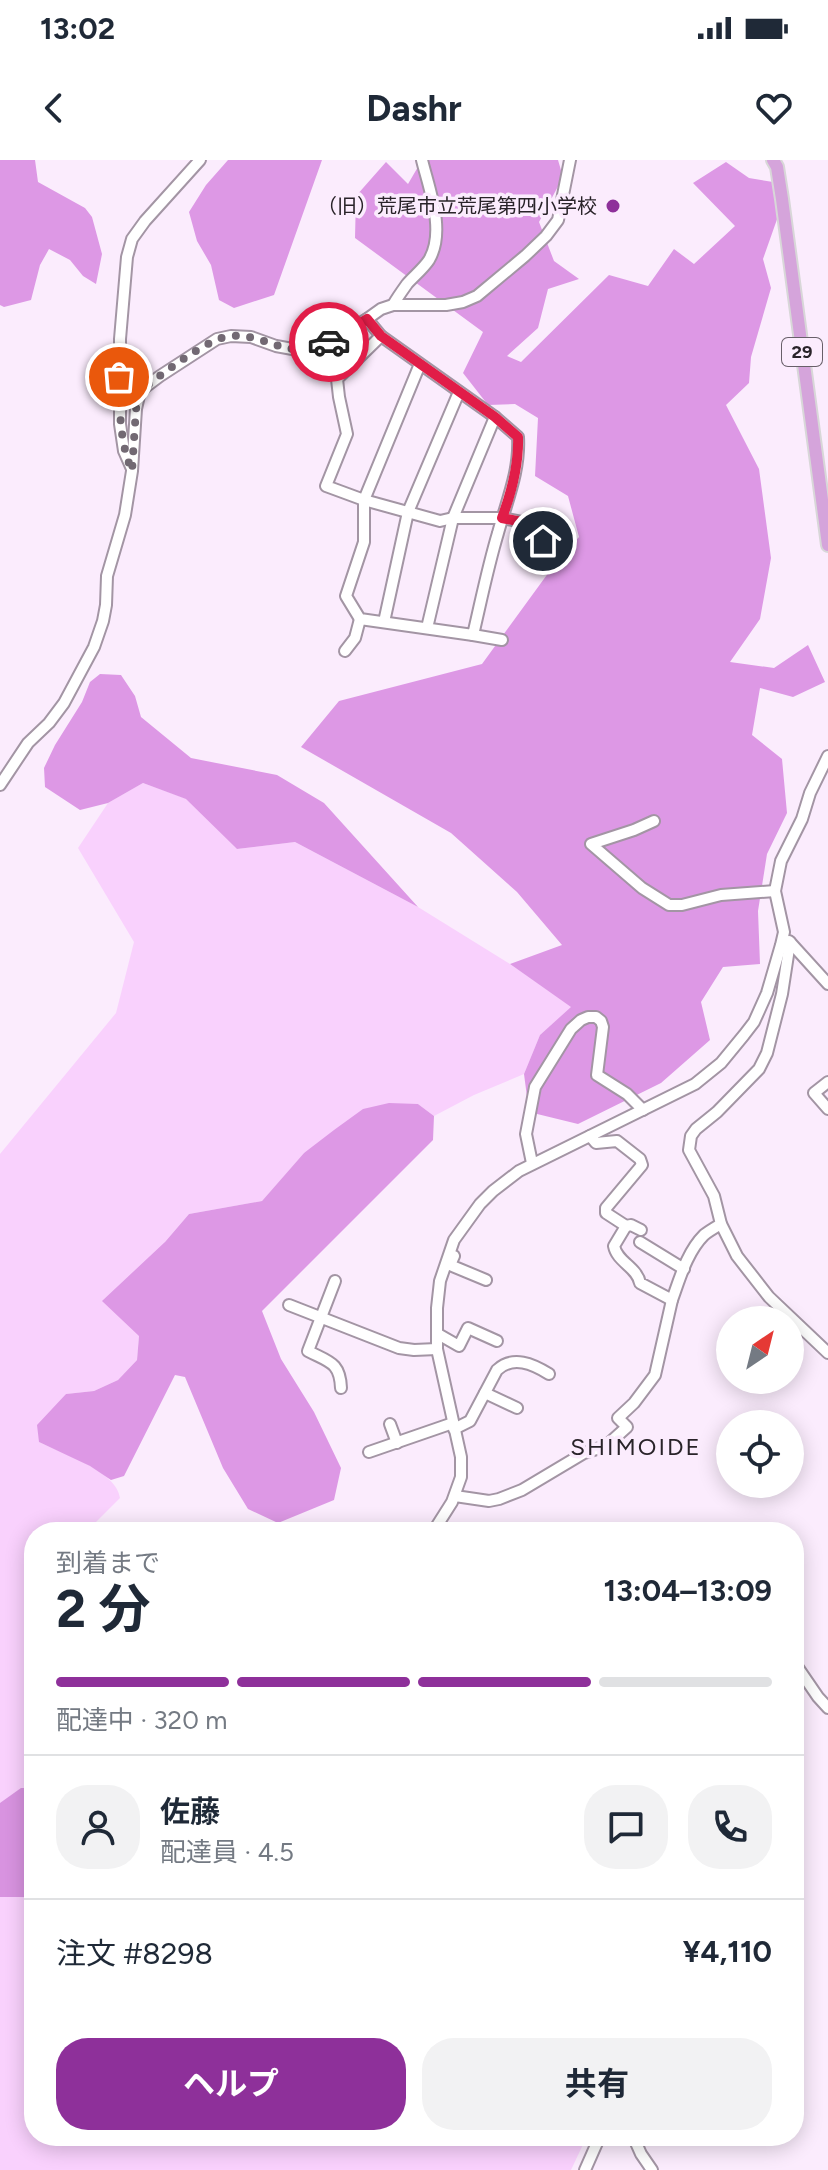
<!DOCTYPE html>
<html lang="ja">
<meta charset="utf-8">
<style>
body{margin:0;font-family:Figtree,"Noto Sans JP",sans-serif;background:#f2f2f3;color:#1f2937;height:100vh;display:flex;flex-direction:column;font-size:30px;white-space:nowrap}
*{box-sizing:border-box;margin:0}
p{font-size:26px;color:#747a83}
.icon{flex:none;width:44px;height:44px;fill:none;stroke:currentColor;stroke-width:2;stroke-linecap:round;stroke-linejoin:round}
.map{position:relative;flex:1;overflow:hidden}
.side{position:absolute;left:24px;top:1362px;width:780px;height:624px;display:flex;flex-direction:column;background:#fff;border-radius:32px;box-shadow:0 4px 20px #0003}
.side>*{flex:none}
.needle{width:52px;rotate:35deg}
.buttons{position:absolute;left:716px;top:1146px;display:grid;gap:16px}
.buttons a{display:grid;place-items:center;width:88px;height:88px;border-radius:50%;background:#fff;box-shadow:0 4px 20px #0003;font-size:40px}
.pin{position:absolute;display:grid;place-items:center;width:68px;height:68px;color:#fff;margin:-34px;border:4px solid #fff;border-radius:50%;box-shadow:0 2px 8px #0007}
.courier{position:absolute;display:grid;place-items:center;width:80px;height:80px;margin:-40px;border:6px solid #e11d48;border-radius:50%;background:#fff;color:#222;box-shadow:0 2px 10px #0007}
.summary em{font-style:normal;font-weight:700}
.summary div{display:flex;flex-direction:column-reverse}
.summary{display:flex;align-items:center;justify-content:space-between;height:136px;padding:0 32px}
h1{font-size:52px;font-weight:700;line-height:60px}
.bar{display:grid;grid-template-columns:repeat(4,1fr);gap:12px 8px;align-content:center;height:96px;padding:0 32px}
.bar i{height:10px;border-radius:6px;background:#e0e1e3}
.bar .current{background:#8e309a}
.bar p{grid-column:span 4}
.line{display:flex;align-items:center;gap:20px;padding:0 32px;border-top:2px solid #e0e1e3}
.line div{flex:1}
.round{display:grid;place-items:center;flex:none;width:84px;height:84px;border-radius:32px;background:#f2f2f3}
.action{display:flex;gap:16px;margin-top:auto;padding:16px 32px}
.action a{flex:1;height:92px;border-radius:32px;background:#8e309a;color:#fff;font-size:32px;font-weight:700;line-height:92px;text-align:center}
.action a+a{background:#f2f2f3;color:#1f2937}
.status{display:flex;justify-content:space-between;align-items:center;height:56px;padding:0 40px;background:#fff;direction:ltr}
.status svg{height:22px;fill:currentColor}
header{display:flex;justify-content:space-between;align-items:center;height:104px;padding:0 32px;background:#fff;font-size:36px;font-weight:700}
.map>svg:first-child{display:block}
</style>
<div class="status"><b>13:02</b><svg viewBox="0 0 49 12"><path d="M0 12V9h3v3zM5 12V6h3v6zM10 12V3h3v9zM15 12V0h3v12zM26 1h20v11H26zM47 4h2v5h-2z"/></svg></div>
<header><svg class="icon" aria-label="back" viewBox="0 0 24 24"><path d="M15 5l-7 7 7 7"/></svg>Dashr<svg class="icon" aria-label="heart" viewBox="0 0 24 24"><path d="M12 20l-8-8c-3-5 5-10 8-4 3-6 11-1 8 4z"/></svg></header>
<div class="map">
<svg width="828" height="2010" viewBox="0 0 828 2010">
<rect width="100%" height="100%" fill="#fbecfd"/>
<!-- green -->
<path fill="#f9d1fd" d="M 143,623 L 187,639 L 237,689 L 295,682 L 418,747 L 510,804 L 572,847 L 540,875 L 524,914 L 474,935 L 434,956 L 418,944 L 304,993 L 262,1041 L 189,1054 L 165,1082 L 139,1176 L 137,1200 L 118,1220 L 94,1231 L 66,1234 L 39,1282 C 61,1293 117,1311 120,1338 L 95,1363 L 101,1372 L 34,1372 L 34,1976 L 587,1976 L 571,2010 L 0,2010 L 0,994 L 116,853 L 134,782 L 78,688 L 108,643 Z"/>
<!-- forest -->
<g fill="#dd98e5">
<path d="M 0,0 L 35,0 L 38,22 L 85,48 L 92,57 L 102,94 L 96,124 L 83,116 L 70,100 L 49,89 L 40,105 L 31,140 L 4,147 L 0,145 Z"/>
<path d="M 228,0 L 322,0 L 274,135 L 234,148 L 219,140 L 211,105 L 197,81 L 189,52 L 206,25 Z"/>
<path d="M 422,0 L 558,0 L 563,17 L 539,62 L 554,101 L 579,119 L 548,129 L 538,168 L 507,196 L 521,202 L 609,115 L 648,126 L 674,89 L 694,104 L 735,66 L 693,23 L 726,2 L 749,18 L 773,22 L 781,48 L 763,99 L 771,128 L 751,197 L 749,223 L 726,245 L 759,309 L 771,398 L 760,459 L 730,502 L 774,508 L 808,485 L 825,522 L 793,537 L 760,528 L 752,575 L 782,599 L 787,653 L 767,694 L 758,751 L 760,804 L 723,807 L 701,842 L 710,880 L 661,923 L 578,964 L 529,952 L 524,914 L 540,875 L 571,847 L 510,804 L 562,785 L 517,732 L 451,673 L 301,587 L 339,541 L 482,504 L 557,401 L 579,377 L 568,336 L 535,316 L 538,258 L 515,244 L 488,245 L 463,213 L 483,172 L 355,78 L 356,36 L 386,2 L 408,24 Z"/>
<path d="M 100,514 L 121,515 L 135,536 L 141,557 L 191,598 L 277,615 L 324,643 L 418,747 L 295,682 L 237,689 L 186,639 L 143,623 L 108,643 L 80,650 L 45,627 L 44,608 L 55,585 L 82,542 L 90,522 Z"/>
<path d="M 389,943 L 418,944 L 434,956 L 433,980 L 262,1151 L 281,1199 L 314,1252 L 341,1308 L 334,1340 L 278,1363 L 248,1349 L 223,1308 L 185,1217 L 175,1215 L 124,1316 L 111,1320 L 90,1306 L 39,1282 L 37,1265 L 66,1234 L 94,1231 L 118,1220 L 137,1200 L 139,1176 L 102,1141 L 165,1082 L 189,1054 L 262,1041 L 304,993 L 334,970 L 363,949 Z"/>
</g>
<!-- water -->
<path fill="#d893e0" d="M 21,1628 L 34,1628 L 34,1737 L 0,1737 L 0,1643 Z"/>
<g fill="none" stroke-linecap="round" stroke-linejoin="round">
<defs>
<g id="minor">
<path d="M 393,145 C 397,138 402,131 407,124 C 414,116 423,109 429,100 C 446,71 429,29 422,0"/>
<path d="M 367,159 L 381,176 L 495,257 L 518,277 C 520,311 507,340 498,373 C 488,406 481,441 473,475 L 360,459 L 346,436 L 364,382 L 364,340 L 420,204"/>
<path d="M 381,176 L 337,219 L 339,237 L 347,274 L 326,326 L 364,340 L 440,361 L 453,358 L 502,358 L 542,366 L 545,372 L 543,381"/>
<path d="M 132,309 L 124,291 L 120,264 L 120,179 L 127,97 L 132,79 L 145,61 L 200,0"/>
<path d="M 384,462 L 408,352 L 459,232"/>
<path d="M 427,468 L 453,358 L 495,257"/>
<path d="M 473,475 L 502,480"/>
<path d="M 345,491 L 355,478 L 360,459"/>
<path d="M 0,625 L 28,583 L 49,563 L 64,543 L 94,487 L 103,461 L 106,445 L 107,416 L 125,355 L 132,311 L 136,249 L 140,231 L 160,216 L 217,179 L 231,176 L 251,177 L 276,186 L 298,190 L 321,186 L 367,159 L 381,149 L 393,145 L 446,145 L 463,142 L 477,136 L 525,96 L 546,76 L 558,60 L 570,0"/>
<path d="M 654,661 L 634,670 L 591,684 L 642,728 L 669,745 L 682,745 L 721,735 L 775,731"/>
<path d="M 789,781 L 828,824"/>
<path d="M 790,782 L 782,834 L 767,893 L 759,909 L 717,952 L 696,969 L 691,976 L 689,990 L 714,1036 L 721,1064 L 737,1096 L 769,1137 L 828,1193"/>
<path d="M 828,922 L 814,933 L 828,949"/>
<path d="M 590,976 L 596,983 L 617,981 L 640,999 L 642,1005 L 606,1048 L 606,1053 L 626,1066 L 614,1086 C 617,1102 637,1107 640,1123 L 672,1140 C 680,1118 687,1092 704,1075 C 709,1071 716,1067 721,1064"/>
<path d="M 532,1003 L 526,974 L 535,927 L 571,869 L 581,860 L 588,857 L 596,857 L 601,861 L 603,867 L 597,915 L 627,934 L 643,950"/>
<path d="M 626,1066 L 631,1065 L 641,1070"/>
<path d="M 640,1082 L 684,1109"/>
<path d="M 454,1096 L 450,1105 L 486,1120"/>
<path d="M 335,1121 L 308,1191 C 329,1202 340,1202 341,1228"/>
<path d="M 289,1145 L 399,1188 L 414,1190 L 437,1189"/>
<path d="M 438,1174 L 459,1186 L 468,1168 L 497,1181"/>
<path d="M 485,1233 L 517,1248"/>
<path d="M 390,1264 L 397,1283"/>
<path d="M 454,1269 L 470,1261 L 497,1210 C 513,1195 533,1204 549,1214"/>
<path d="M 369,1292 L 453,1263"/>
<path d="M 455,1336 L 489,1341 L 499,1339 L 522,1330 L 584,1293 L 606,1286 L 627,1267 L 618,1258 L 634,1243 L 655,1215 L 672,1140"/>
<path d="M 433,1372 L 452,1342 L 461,1317 L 461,1297 L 437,1189 L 437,1148 L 440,1121 L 454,1080 L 480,1044 L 493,1031 L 519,1011 L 695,924 L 721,903 L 744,875 L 754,862 L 767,833 L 781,785 L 784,772 L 775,731 L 781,701 L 802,659 L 810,633 L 828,596"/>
<path d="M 794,1502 L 818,1537 L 828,1548"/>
<path d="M 633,1976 L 641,1994 L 652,2010"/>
<path d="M 585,2010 L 600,1976"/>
</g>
<path id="major" d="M 773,0 L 777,7 L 782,39 L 828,385"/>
</defs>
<!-- minor casing -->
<use href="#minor" stroke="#a395a4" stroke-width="14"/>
<!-- major casing -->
<use href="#major" stroke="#d8d7d8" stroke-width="16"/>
<!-- minor -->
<use href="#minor" stroke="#fff" stroke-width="10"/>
<!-- major -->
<use href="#major" stroke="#d5a4db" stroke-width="12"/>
</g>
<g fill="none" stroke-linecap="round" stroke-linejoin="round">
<!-- done -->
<path stroke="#726973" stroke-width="8" stroke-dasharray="0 14.4" d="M 119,217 C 120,250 119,280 132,311 L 136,249 L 140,231 C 161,215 207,178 231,176 C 268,173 288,203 329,182"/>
<!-- route -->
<path stroke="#e11d48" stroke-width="10" d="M 329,182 L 367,159 L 381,176 L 495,257 L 518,277 C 519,305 512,331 502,358 L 542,366 L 545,372 L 543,381"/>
</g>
<!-- markers -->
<circle fill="#8e309a" stroke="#fbecfd" stroke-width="3" cx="613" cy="46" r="8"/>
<g text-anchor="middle" stroke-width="7" stroke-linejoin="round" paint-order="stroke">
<!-- shield labels -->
<rect fill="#fbecfd" stroke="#685f69" stroke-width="2" x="782" y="178" width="40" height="28" rx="6"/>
<g font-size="18" font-weight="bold" fill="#292329">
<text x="802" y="198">29</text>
</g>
<!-- poi labels -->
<g font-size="20" fill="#292329" stroke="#fbecfd" text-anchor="end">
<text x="597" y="53">（旧）荒尾市立荒尾第四小学校</text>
</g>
<!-- quarter labels -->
<g font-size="24" letter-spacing="2" fill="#292329" stroke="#fbecfd">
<text x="636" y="1295">SHIMOIDE</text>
</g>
</g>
</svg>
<div class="buttons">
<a><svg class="needle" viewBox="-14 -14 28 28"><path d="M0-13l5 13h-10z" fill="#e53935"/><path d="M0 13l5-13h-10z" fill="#747a83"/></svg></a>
<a><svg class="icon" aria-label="locate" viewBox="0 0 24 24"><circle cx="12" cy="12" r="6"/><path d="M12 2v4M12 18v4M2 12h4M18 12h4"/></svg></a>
</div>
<div class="pin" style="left:119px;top:217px;background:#ea580c"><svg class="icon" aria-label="bag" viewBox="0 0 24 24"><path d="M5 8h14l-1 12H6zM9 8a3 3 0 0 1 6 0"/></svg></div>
<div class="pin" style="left:543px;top:381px;background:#1f2937"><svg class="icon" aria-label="home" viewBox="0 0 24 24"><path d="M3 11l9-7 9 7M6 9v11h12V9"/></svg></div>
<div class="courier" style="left:329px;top:182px"><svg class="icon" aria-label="car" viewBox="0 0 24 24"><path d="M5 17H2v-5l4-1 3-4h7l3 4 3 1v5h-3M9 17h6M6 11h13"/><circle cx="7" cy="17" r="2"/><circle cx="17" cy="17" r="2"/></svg></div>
<section class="side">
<div class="summary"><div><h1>2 分</h1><p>到着まで</p></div><em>13:04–13:09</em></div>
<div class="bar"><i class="current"></i><i class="current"></i><i class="current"></i><i></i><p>配達中 · 320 m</p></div>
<div class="line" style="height:144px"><a class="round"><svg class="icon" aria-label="person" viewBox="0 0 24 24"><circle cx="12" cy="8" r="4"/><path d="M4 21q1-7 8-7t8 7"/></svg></a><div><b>佐藤</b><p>配達員 · 4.5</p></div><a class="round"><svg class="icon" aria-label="chat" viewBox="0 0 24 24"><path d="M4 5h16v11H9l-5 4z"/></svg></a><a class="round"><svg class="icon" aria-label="phone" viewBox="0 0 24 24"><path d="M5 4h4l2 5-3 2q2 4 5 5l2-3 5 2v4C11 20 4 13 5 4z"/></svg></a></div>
<div class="line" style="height:104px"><div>注文 #8298</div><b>¥4,110</b></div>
<div class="action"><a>ヘルプ</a><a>共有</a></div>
</section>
</div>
